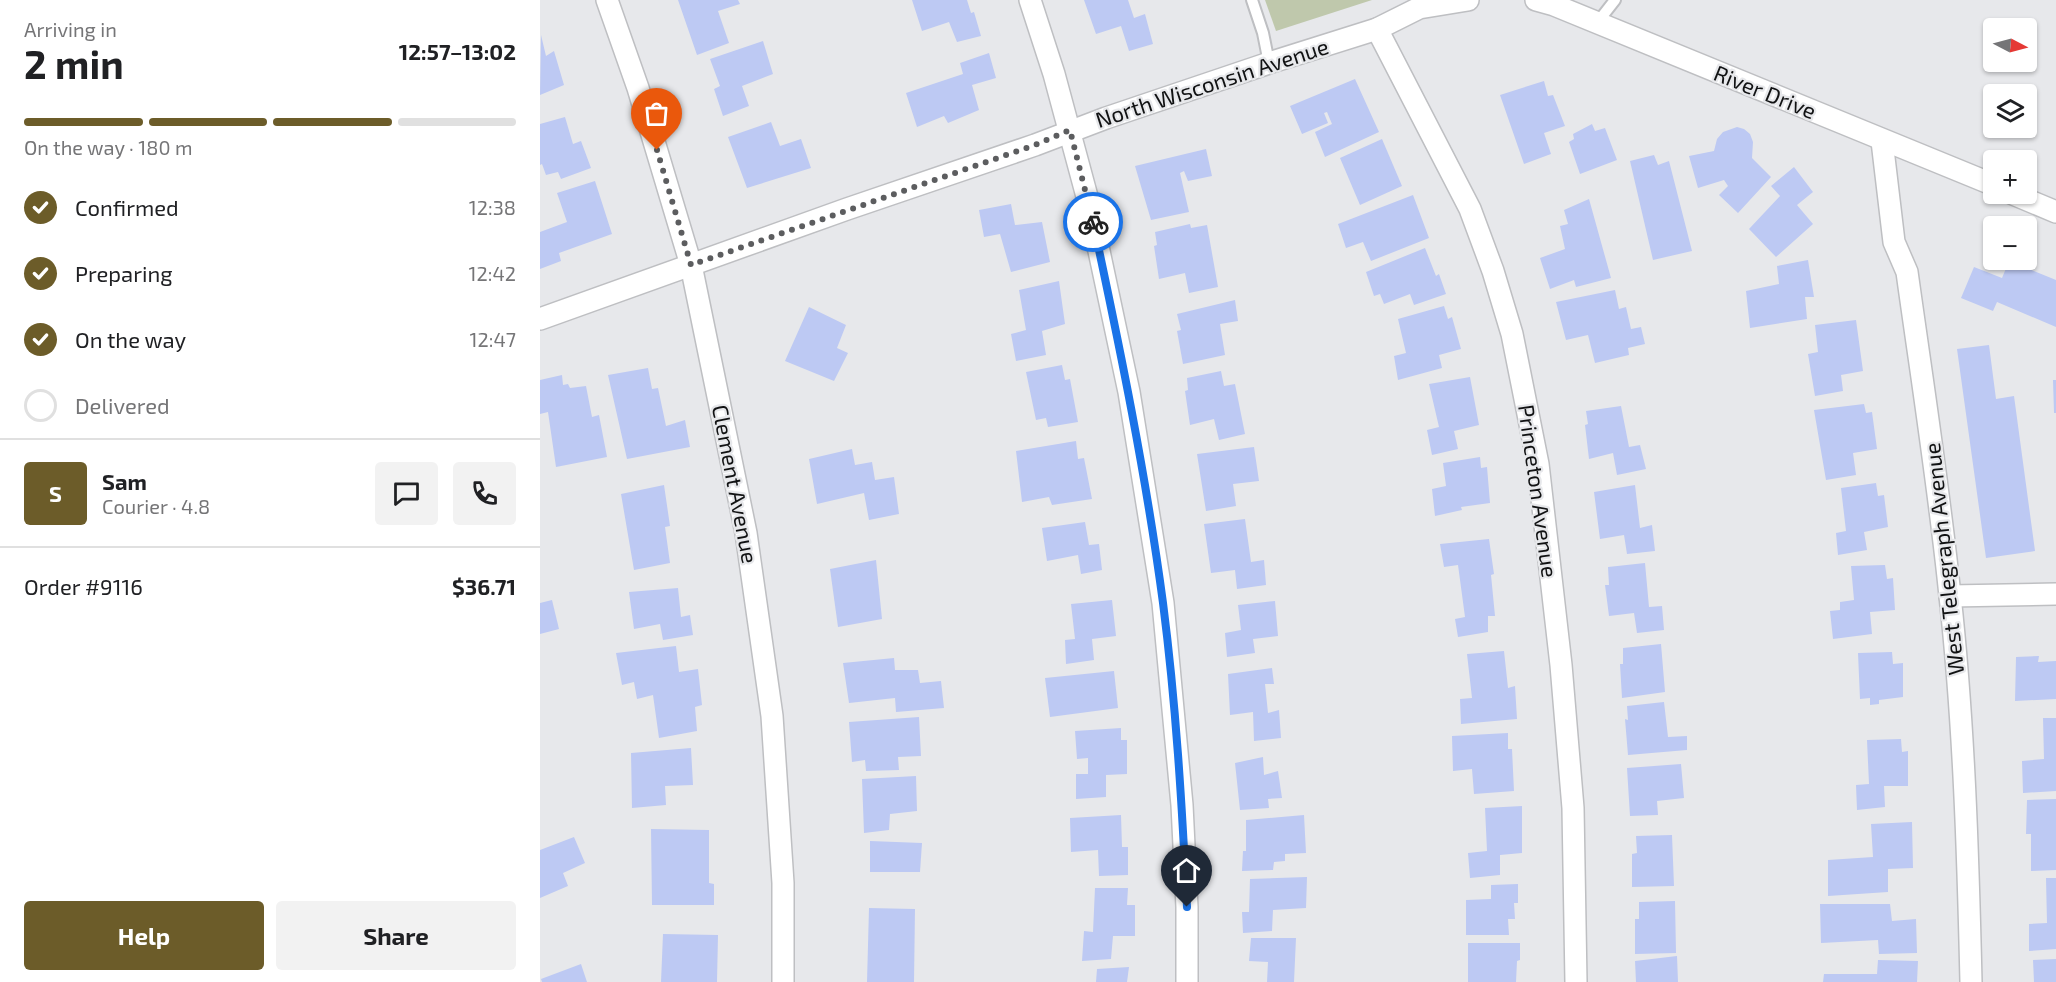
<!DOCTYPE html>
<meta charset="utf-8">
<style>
body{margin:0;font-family:"Exo 2",sans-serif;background:#f2f2f2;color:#202124;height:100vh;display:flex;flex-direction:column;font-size:22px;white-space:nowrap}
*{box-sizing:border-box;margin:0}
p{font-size:20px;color:#757577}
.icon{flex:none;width:33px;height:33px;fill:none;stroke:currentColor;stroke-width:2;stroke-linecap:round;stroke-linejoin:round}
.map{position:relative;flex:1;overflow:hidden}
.drawer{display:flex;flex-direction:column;background:#fff;width:540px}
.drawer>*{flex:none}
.needle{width:39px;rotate:96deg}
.fabs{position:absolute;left:1443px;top:18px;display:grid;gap:12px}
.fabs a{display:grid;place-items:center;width:54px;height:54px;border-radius:6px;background:#fff;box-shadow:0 2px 4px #0004;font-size:30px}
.pin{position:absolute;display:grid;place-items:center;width:51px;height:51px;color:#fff;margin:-62px -26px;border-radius:50% 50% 50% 0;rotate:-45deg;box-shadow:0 0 6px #0007}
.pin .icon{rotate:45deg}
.courier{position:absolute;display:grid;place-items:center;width:60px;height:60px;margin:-30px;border:4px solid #1a73e8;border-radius:50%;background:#fff;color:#222;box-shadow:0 2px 8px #0007}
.headline em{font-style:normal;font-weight:700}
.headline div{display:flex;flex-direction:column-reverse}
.headline{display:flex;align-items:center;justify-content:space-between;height:102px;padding:0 24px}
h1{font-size:39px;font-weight:700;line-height:45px}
.bar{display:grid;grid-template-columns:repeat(4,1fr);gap:9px 6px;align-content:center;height:72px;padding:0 24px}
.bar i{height:8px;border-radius:4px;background:#e0e0e0}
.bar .active{background:#6c5c29}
.bar p{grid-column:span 4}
.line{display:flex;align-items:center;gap:15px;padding:0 24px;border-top:2px solid #e0e0e0}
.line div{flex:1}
.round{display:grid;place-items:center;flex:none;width:63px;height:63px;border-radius:6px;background:#f2f2f2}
ol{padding:0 24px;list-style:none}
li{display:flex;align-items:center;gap:18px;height:66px}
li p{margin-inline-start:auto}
li .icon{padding:6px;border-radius:50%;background:#6c5c29;color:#fff;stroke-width:4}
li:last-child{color:#757577}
li i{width:33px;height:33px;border:3px solid #e0e0e0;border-radius:50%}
.cta{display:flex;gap:12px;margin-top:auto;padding:12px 24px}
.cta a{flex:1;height:69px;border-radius:6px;background:#6c5c29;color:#fff;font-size:24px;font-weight:700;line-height:69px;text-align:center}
.cta a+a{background:#f2f2f2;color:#202124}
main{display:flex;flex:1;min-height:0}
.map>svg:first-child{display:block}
</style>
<main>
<section class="drawer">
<div class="headline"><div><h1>2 min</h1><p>Arriving in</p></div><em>12:57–13:02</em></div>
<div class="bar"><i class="active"></i><i class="active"></i><i class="active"></i><i></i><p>On the way · 180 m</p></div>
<ol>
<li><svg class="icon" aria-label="check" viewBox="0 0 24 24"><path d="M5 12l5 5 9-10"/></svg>Confirmed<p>12:38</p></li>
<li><svg class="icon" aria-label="check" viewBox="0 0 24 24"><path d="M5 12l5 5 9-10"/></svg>Preparing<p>12:42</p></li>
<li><svg class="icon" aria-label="check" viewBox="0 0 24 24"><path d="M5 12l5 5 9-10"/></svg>On the way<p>12:47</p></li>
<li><i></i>Delivered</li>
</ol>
<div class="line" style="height:108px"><b class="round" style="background:#6c5c29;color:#fff">S</b><div><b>Sam</b><p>Courier · 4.8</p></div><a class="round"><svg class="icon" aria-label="chat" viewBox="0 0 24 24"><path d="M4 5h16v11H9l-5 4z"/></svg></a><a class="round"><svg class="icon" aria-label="phone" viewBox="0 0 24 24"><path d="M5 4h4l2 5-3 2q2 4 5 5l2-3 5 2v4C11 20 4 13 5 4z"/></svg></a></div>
<div class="line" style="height:78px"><div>Order #9116</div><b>$36.71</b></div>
<div class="cta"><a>Help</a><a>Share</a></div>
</section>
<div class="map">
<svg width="1516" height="982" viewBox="0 0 1516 982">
<rect width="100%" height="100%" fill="#e7e8eb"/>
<!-- green -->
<path fill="#bfc8ac" d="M 725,0 L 832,0 L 736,31 Z"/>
<!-- building -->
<g fill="#bdc9f3">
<path d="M 138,0 L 198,0 L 200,4 L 178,11 L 189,43 L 157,55 Z"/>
<path d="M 372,0 L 427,0 L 431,13 L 434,12 L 441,36 L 417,42 L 409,22 L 382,31 Z"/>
<path d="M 544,0 L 588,0 L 594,18 L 605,14 L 613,44 L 589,51 L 581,26 L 556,34 Z"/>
<path d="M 1,35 L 6,56 L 14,51 L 24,85 L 0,95 Z"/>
<path d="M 223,41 L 233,74 L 202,86 L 209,106 L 183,116 L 174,89 L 180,86 L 170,59 Z"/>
<path d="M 449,53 L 456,78 L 432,85 L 439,110 L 408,123 L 404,116 L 377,127 L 366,93 L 423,74 L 420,63 Z"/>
<path d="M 815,79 L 839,132 L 785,157 L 775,132 L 792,124 L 787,112 L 784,113 L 788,123 L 762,134 L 750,106 Z"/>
<path d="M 1004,81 L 1008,96 L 1013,95 L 1025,126 L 1004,133 L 1011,154 L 984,164 L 960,95 Z"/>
<path d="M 25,117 L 33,144 L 41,141 L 51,168 L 21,179 L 18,172 L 6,175 L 2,164 L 0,165 L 0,124 Z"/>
<path d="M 231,122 L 240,146 L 261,139 L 271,168 L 207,188 L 188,137 Z"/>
<path d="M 1052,124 L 1055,131 L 1065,128 L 1077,160 L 1040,174 L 1029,142 L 1034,139 L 1033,134 Z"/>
<path d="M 1197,127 L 1204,129 L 1210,134 L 1213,142 L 1212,158 L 1231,177 L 1198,213 L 1179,195 L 1188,186 L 1184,180 L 1158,188 L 1149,156 L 1174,151 L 1177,139 L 1183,132 Z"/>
<path d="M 842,139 L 862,186 L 820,205 L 800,158 Z"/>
<path d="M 666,149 L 672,176 L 648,181 L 644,171 L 640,173 L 649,212 L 611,220 L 595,166 Z"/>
<path d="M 1114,155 L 1118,165 L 1129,161 L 1152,251 L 1113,260 L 1090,161 Z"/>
<path d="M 1254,167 L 1273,192 L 1257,205 L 1273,224 L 1236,257 L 1209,229 L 1240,196 L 1231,186 Z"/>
<path d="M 55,181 L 72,234 L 19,253 L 21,261 L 0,269 L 0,232 L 27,222 L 17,193 Z"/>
<path d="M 873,195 L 889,238 L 831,261 L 823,242 L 806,248 L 798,224 Z"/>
<path d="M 1049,199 L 1071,278 L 1036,287 L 1034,280 L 1010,289 L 1000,258 L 1025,249 L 1020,226 L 1028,224 L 1024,210 Z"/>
<path d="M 471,204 L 475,225 L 502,222 L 510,262 L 471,272 L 460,234 L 444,237 L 439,210 Z"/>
<path d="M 650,224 L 651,228 L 667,225 L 678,287 L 649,293 L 645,273 L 619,279 L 614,246 L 617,245 L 615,232 Z"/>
<path d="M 885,248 L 896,276 L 899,274 L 906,294 L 874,305 L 870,294 L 844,304 L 840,294 L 834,296 L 826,272 Z"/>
<path d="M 1268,260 L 1274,297 L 1265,297 L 1267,319 L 1210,328 L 1206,291 L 1239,284 L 1237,266 Z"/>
<path d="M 1469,261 L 1516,280 L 1516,327 L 1457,302 L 1453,311 L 1421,298 L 1434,267 L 1462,278 Z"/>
<path d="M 519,281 L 525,324 L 502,331 L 506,355 L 476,361 L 471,334 L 486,330 L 479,290 Z"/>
<path d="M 1075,290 L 1079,309 L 1086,307 L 1091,329 L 1101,327 L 1105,344 L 1088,348 L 1089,355 L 1055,363 L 1048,335 L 1026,340 L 1016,302 Z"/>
<path d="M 695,300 L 698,321 L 680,324 L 685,355 L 643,364 L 637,331 L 641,330 L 637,314 Z"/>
<path d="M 904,306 L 908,319 L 912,317 L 921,349 L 899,355 L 902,368 L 858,380 L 854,356 L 866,353 L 858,319 Z"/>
<path d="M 269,307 L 306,325 L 297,348 L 308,353 L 294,381 L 245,361 Z"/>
<path d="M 1316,320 L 1323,371 L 1301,375 L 1303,391 L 1275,396 L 1268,354 L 1278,352 L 1275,325 Z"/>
<path d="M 1449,345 L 1456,399 L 1474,396 L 1495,551 L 1446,558 L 1417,349 Z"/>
<path d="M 522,365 L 525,380 L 530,379 L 538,422 L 508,427 L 506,418 L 496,420 L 486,372 Z"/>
<path d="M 108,368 L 112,389 L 118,388 L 126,426 L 145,420 L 150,447 L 87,459 L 68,375 Z"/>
<path d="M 681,371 L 684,386 L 695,384 L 705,434 L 679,440 L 674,419 L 650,425 L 645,391 L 648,390 L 647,378 Z"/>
<path d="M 22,375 L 23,385 L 28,384 L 30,388 L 46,386 L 52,417 L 59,415 L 67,457 L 16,467 L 8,412 L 0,414 L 0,380 Z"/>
<path d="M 930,377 L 939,425 L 914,431 L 918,449 L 892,455 L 887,430 L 899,427 L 889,384 Z"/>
<path d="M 1513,380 L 1516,380 L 1516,413 L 1514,413 Z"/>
<path d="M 1324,404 L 1326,413 L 1332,412 L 1337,449 L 1313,453 L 1316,475 L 1286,480 L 1274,410 Z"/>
<path d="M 1081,406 L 1089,447 L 1100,445 L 1106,469 L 1077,475 L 1073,453 L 1049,459 L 1045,425 L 1048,424 L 1046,411 Z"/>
<path d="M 536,441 L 538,459 L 544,458 L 552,499 L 512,505 L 509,497 L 482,502 L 476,451 Z"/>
<path d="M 714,447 L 719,481 L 693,484 L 696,506 L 666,511 L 657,454 Z"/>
<path d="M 312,449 L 315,465 L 332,462 L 335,480 L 354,477 L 359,514 L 329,520 L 324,493 L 277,504 L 269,459 Z"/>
<path d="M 940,457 L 941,468 L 947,467 L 950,503 L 921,507 L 922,510 L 895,516 L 892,489 L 906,486 L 903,463 Z"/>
<path d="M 1336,483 L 1338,496 L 1344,495 L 1348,527 L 1324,532 L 1327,550 L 1298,555 L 1296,533 L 1306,531 L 1301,488 Z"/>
<path d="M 124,485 L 130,526 L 125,527 L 130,563 L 94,570 L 81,494 Z"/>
<path d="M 1095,485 L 1100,528 L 1112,525 L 1115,551 L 1087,554 L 1084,535 L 1060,539 L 1054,492 Z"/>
<path d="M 705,519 L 711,562 L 724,560 L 726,585 L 697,589 L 695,570 L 671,573 L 664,524 Z"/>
<path d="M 545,522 L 549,545 L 559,544 L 562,570 L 541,574 L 538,555 L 507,561 L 502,528 Z"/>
<path d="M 949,539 L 954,574 L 951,575 L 955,616 L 948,616 L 948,632 L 918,637 L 915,619 L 925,617 L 918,565 L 904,567 L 900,544 Z"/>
<path d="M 336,560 L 342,619 L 298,627 L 290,569 Z"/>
<path d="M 1105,563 L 1109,607 L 1122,606 L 1124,630 L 1097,633 L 1094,613 L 1069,616 L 1065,585 L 1069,585 L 1068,567 Z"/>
<path d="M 1345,565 L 1347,579 L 1353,578 L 1355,610 L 1330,612 L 1332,634 L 1293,639 L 1290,611 L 1300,610 L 1300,602 L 1314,600 L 1311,566 Z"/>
<path d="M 138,588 L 141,617 L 150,615 L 153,635 L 123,640 L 120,624 L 94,629 L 89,592 Z"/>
<path d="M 12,600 L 19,629 L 0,634 L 0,603 Z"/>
<path d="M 572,600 L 576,636 L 552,639 L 554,660 L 526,664 L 525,640 L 535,639 L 531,604 Z"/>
<path d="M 735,601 L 738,636 L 713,639 L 715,653 L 687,657 L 685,633 L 701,630 L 698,605 Z"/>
<path d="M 1121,644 L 1125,692 L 1082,698 L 1080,664 L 1083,664 L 1083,648 Z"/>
<path d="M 136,646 L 139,672 L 158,669 L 162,705 L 155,707 L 157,731 L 119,738 L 113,695 L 97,699 L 94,682 L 82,685 L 76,653 Z"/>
<path d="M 964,651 L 968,688 L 975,686 L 977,719 L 921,724 L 920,699 L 932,698 L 927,654 Z"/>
<path d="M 1352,652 L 1353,664 L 1363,663 L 1363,697 L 1339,700 L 1339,704 L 1330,705 L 1330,698 L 1320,699 L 1318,653 Z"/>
<path d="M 1499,656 L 1498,662 L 1516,661 L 1516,699 L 1475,701 L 1476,657 Z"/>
<path d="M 354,658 L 355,670 L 378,670 L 380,683 L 401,681 L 404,708 L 356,712 L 355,698 L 309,703 L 303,663 Z"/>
<path d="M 732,668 L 734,684 L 725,684 L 728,713 L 739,710 L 741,738 L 714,741 L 713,712 L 690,715 L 688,674 Z"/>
<path d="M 574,671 L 578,708 L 510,717 L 505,678 Z"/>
<path d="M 1124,702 L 1128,737 L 1147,736 L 1147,750 L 1088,755 L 1085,719 L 1088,720 L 1087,706 Z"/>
<path d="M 379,717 L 381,756 L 358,757 L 359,770 L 326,771 L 325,760 L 312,762 L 309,722 Z"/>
<path d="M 1503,718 L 1516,718 L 1516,791 L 1483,793 L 1482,761 L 1504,759 Z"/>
<path d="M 581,728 L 581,740 L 587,740 L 587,774 L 566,775 L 566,797 L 536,799 L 536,774 L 548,774 L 548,758 L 537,759 L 535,731 Z"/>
<path d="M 968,733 L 968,749 L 972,749 L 974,791 L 934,794 L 932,769 L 913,771 L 912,736 Z"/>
<path d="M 1361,739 L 1362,752 L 1368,751 L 1368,786 L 1344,786 L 1345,807 L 1317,810 L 1316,785 L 1329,784 L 1327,740 Z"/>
<path d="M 151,748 L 153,785 L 125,786 L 126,805 L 92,808 L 91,753 Z"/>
<path d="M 723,757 L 724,775 L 738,771 L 742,798 L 728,799 L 729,808 L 700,810 L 695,763 Z"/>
<path d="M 1141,764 L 1144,798 L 1117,801 L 1118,815 L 1090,816 L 1087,768 Z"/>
<path d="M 376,776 L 377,811 L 350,814 L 349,830 L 324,833 L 322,779 Z"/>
<path d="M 1516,799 L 1516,870 L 1491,871 L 1491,834 L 1486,834 L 1487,800 Z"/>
<path d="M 982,806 L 982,853 L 960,855 L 960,875 L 930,878 L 928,853 L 947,851 L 945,808 Z"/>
<path d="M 581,815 L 582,847 L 588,847 L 588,875 L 559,876 L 558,850 L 531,852 L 530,818 Z"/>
<path d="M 764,815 L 766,853 L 745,854 L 745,861 L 734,862 L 733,870 L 702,871 L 703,851 L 706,851 L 706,820 Z"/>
<path d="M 1372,822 L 1373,868 L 1348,869 L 1348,892 L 1288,896 L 1288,860 L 1333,857 L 1331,824 Z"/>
<path d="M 111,829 L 169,830 L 169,883 L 174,884 L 174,905 L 112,905 Z"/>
<path d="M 1132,835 L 1134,886 L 1092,887 L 1092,854 L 1097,853 L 1096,836 Z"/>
<path d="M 34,837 L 45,863 L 23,873 L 28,886 L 0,898 L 0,850 Z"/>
<path d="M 330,841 L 382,843 L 380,872 L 330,872 Z"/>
<path d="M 767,877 L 766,908 L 733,910 L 732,931 L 703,933 L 702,912 L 709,912 L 710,879 Z"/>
<path d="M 1506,878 L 1516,878 L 1516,949 L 1489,951 L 1489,924 L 1507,923 Z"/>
<path d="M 978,884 L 978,903 L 974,903 L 975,919 L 968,919 L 969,935 L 926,935 L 926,900 L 951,899 L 951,885 Z"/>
<path d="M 555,888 L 588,888 L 587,905 L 595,905 L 595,936 L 573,936 L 571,959 L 542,961 L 544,931 L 553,932 Z"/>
<path d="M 1135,901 L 1136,953 L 1095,954 L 1095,919 L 1099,919 L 1099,902 Z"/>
<path d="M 1280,904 L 1350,904 L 1352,921 L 1376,919 L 1377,953 L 1339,954 L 1338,940 L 1281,943 Z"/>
<path d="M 329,908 L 375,909 L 374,982 L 327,982 Z"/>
<path d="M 123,934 L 178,935 L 177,982 L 121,982 Z"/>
<path d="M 711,938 L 756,938 L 754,982 L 727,982 L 728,962 L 709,961 Z"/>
<path d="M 928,943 L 980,943 L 980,960 L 977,961 L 976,982 L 928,982 Z"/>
<path d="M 1137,956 L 1138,982 L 1096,982 L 1095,961 Z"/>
<path d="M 1516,959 L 1516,982 L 1494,982 L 1493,960 Z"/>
<path d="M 1338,960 L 1378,961 L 1377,982 L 1283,982 L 1284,974 L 1337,974 Z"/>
<path d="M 41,964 L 47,982 L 2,982 L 1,979 Z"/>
<path d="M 589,967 L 587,982 L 556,982 L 557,969 Z"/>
</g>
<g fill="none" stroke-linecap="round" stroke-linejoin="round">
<defs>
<g id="lane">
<path d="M 712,0 L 723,33 L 729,63"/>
<path d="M 1057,23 L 1075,0"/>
</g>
<g id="street">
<path d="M 67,0 L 98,88 L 151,265 L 206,533 L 232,716 L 243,883 L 243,982"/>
<path d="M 490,0 L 514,74 L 549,204 L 589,392 L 623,603 L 642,805 L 647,907 L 647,982"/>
<path d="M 996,0 L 1014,5 L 1454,185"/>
<path d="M 837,29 L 930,209 L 953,271 L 972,334 L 998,464 L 1021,665 L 1033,808 L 1036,982"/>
<path d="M 1342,141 L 1354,242 L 1367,272 C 1382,380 1399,487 1410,596 C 1424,724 1428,853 1431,982"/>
<path d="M 1473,194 L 1516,212"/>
<path d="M 0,319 L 307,209 L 495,145 L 566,118 L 729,63 L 837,29 L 879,8 L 928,0"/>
<path d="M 1410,596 L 1516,594"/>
</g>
</defs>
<!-- lane casing -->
<use href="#lane" stroke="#bebfc2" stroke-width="14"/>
<!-- street casing -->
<use href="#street" stroke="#bebfc2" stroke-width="24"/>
<!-- lane -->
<use href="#lane" stroke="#fff" stroke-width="10"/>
<!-- street -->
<use href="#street" stroke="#fff" stroke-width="21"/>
</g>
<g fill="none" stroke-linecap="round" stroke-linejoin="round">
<!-- done -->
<path stroke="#5c5d5f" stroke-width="6" stroke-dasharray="0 10.8" d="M 117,150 L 151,265 L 495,145 L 530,130 L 553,222"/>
<!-- route -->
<path stroke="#1a73e8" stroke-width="8" d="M 553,222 C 580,348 606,475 623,603 C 636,704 642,805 647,907"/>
</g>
<g text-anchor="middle" stroke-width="4.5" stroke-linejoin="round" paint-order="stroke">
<!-- street labels -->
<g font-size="22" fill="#111213" stroke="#e7e8eb">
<text transform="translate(672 83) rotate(-18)" y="8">North Wisconsin Avenue</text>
<text transform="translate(1225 92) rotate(22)" y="8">River Drive</text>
<text transform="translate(195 484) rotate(79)" y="8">Clement Avenue</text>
<text transform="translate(998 491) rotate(82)" y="8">Princeton Avenue</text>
<text transform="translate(1404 559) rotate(-96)" y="8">West Telegraph Avenue</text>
</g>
</g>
</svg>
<div class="fabs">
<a><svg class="needle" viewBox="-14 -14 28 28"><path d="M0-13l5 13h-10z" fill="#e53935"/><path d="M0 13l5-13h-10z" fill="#757577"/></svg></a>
<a><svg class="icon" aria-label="layers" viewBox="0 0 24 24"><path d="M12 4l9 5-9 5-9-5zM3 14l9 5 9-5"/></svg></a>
<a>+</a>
<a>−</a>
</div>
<div class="pin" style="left:117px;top:150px;background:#ea580c"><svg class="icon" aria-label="bag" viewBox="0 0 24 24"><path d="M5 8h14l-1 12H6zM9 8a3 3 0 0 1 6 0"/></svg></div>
<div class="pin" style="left:647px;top:907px;background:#1f2937"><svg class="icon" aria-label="home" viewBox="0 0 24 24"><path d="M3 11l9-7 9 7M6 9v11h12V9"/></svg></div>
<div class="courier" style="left:553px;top:222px"><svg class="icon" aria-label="bike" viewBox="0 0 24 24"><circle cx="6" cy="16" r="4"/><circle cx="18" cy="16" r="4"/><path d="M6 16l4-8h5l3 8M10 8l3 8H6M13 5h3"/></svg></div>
</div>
</main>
